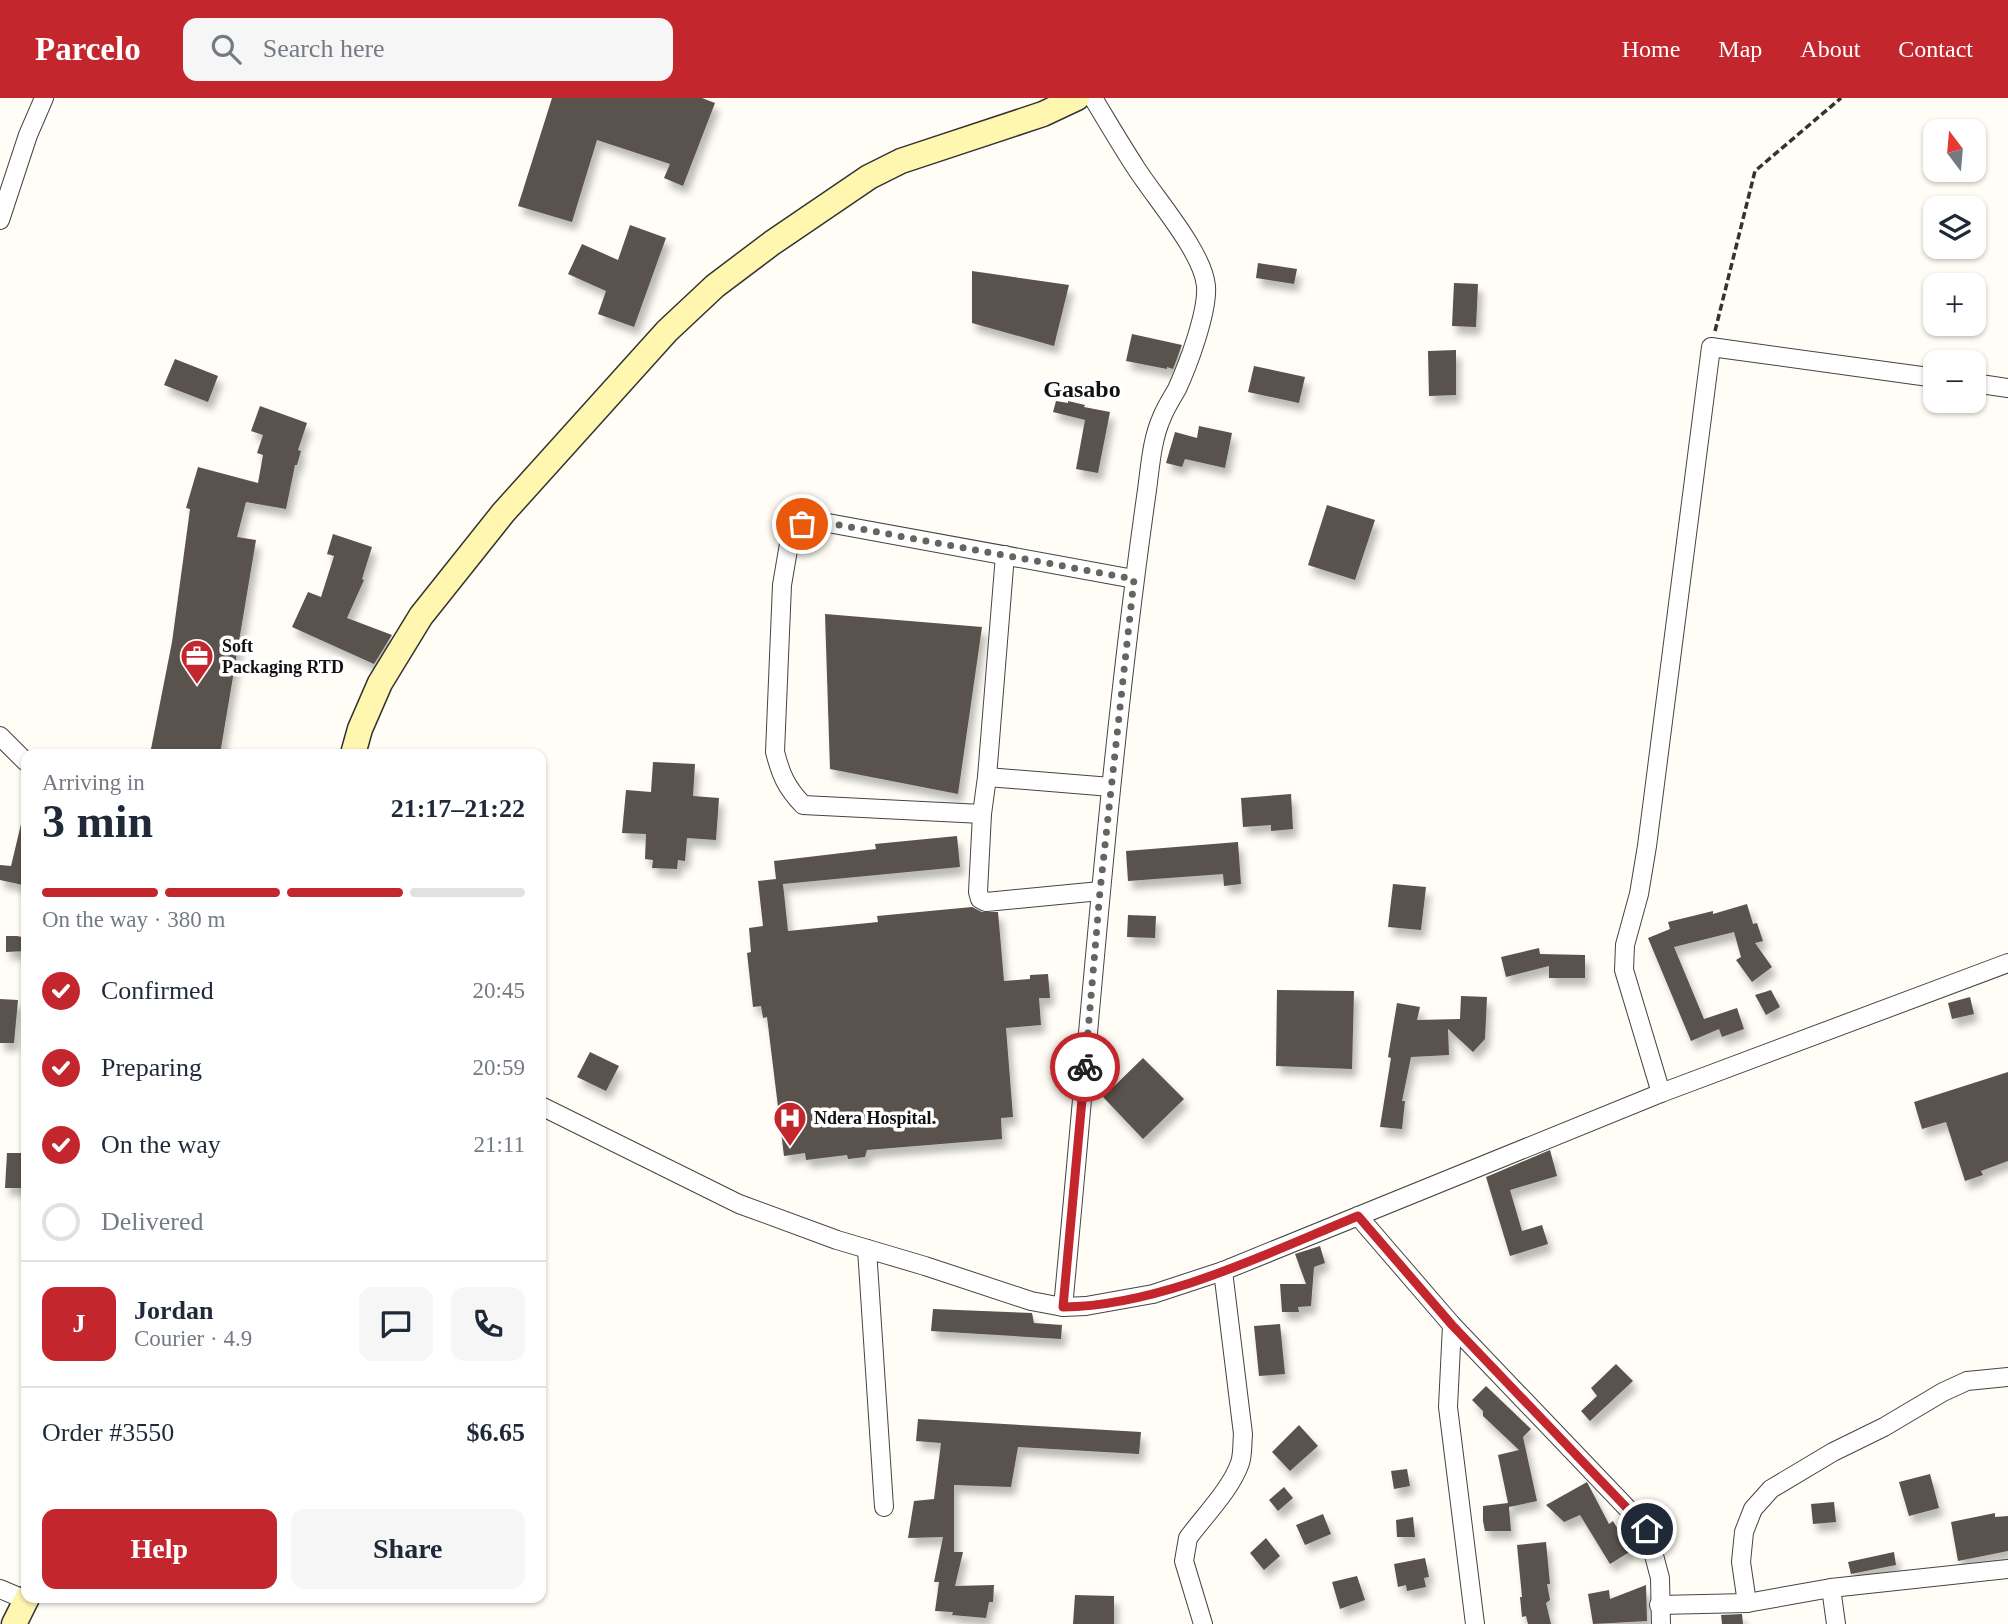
<!DOCTYPE html>
<meta charset="utf-8">
<style>
body{margin:0;font-family:"Times New Roman",serif;background:#f6f6f7;color:#1f2937;height:100vh;display:flex;flex-direction:column;font-size:26px;white-space:nowrap}
*{box-sizing:border-box;margin:0}
p{font-size:23px;color:#747a83}
.icon{flex:none;width:38px;height:38px;fill:none;stroke:currentColor;stroke-width:2;stroke-linecap:round;stroke-linejoin:round}
.map{position:relative;flex:1;overflow:hidden}
.details{position:absolute;left:21px;top:651px;width:525px;height:854px;display:flex;flex-direction:column;background:#fff;border-radius:14px;box-shadow:0 2px 5px #0004}
.details>*{flex:none}
.needle{width:46px;rotate:344deg}
.fabs{position:absolute;left:1923px;top:21px;display:grid;gap:14px}
.fabs a{display:grid;place-items:center;width:63px;height:63px;border-radius:14px;background:#fff;box-shadow:0 2px 5px #0004;font-size:35px}
.pin{position:absolute;display:grid;place-items:center;width:60px;height:60px;color:#fff;margin:-30px;border:4px solid #fff;border-radius:50%;box-shadow:0 2px 7px #0007}
.courier{position:absolute;display:grid;place-items:center;width:70px;height:70px;margin:-35px;border:5px solid #c4262e;border-radius:50%;background:#fff;color:#222;box-shadow:0 2px 9px #0007}
.headline em{font-style:normal;font-weight:600}
.headline div{display:flex;flex-direction:column-reverse}
.headline{display:flex;align-items:center;justify-content:space-between;height:119px;padding:0 21px}
h1{font-size:46px;font-weight:600;line-height:52px}
.bar{display:grid;grid-template-columns:repeat(4,1fr);gap:10px 7px;align-content:center;height:84px;padding:0 21px}
.bar i{height:9px;border-radius:5px;background:#e0e1e3}
.bar .current{background:#c4262e}
.bar p{grid-column:span 4}
.line{display:flex;align-items:center;gap:18px;padding:0 21px;border-top:2px solid #e0e1e3}
.line div{flex:1}
.round{display:grid;place-items:center;flex:none;width:74px;height:74px;border-radius:14px;background:#f6f6f7}
ol{padding:0 21px;list-style:none}
li{display:flex;align-items:center;gap:21px;height:77px}
li p{margin-inline-start:auto}
li .icon{padding:7px;border-radius:50%;background:#c4262e;color:#fff;stroke-width:4}
li:last-child{color:#747a83}
li i{width:38px;height:38px;border:4px solid #e0e1e3;border-radius:50%}
.action{display:flex;gap:14px;margin-top:auto;padding:14px 21px}
.action a{flex:1;height:80px;border-radius:14px;background:#c4262e;color:#fff;font-size:28px;font-weight:600;line-height:80px;text-align:center}
.action a+a{background:#f6f6f7;color:#1f2937}
header{display:flex;align-items:center;gap:42px;box-sizing:border-box;height:98px;padding:0 35px;background:#c4262e;color:#fff}
header strong{font-size:33px}
nav{display:flex;gap:38px;margin-inline-start:auto;font-size:24px}
.search{width:490px;height:63px;background:#f6f6f7;display:flex;align-items:center;gap:18px;box-sizing:border-box;padding:0 24px;border-radius:14px;color:#747a83;font-size:26px}
.map>svg:first-child{display:block}
</style>
<header>
<strong>Parcelo</strong>
<div class="search"><svg class="icon" aria-label="search" viewBox="0 0 24 24"><circle cx="10" cy="10" r="6"/><path d="M15 15l6 6"/></svg>Search here</div>
<nav><a>Home</a><a>Map</a><a>About</a><a>Contact</a></nav>
</header>
<div class="map">
<svg width="2008" height="1526" viewBox="0 0 2008 1526">
<defs>
<filter id="shadow"><feDropShadow dx="4.5" dy="8" stdDeviation="3.5" flood-color="#0004"/></filter>
</defs>
<rect width="100%" height="100%" fill="#fffdf5"/>
<!-- building -->
<g fill="#5a524d" filter="url(#shadow)">
<path d="M 552,0 L 702,0 L 715,5 L 683,88 L 664,80 L 670,66 L 597,42 L 572,124 L 518,108 Z"/>
<path d="M 630,127 L 666,140 L 634,229 L 598,216 L 606,193 L 568,176 L 582,146 L 618,162 Z"/>
<path d="M 1258,165 L 1297,171 L 1294,186 L 1256,180 Z"/>
<path d="M 972,173 L 1069,187 L 1054,248 L 972,225 Z"/>
<path d="M 1454,185 L 1478,186 L 1476,229 L 1452,228 Z"/>
<path d="M 1132,236 L 1182,247 L 1173,271 L 1167,269 L 1167,271 L 1126,263 Z"/>
<path d="M 1456,252 L 1456,297 L 1429,298 L 1428,253 Z"/>
<path d="M 175,261 L 218,278 L 208,304 L 164,287 Z"/>
<path d="M 1254,268 L 1305,279 L 1299,305 L 1248,294 Z"/>
<path d="M 1056,303 L 1068,305 L 1068,303 L 1085,307 L 1084,309 L 1110,314 L 1098,375 L 1076,371 L 1085,322 L 1053,314 Z"/>
<path d="M 260,308 L 307,325 L 298,352 L 301,353 L 297,367 L 295,367 L 286,411 L 246,404 L 237,439 L 256,442 L 220,656 L 150,656 L 172,544 L 190,411 L 186,410 L 198,369 L 258,385 L 263,357 L 257,355 L 263,337 L 251,333 Z"/>
<path d="M 1199,328 L 1232,335 L 1225,370 L 1185,361 L 1182,369 L 1166,365 L 1175,334 L 1197,340 Z"/>
<path d="M 1327,407 L 1375,422 L 1355,482 L 1308,467 Z"/>
<path d="M 333,436 L 372,449 L 362,481 L 364,482 L 347,520 L 392,537 L 374,566 L 292,529 L 308,494 L 321,499 L 334,458 L 327,456 Z"/>
<path d="M 825,516 L 982,529 L 958,696 L 830,671 Z"/>
<path d="M 653,664 L 695,666 L 693,698 L 719,700 L 716,742 L 687,740 L 685,763 L 678,762 L 677,771 L 652,770 L 653,762 L 645,761 L 646,736 L 622,735 L 626,692 L 651,694 Z"/>
<path d="M 1291,696 L 1293,731 L 1271,733 L 1271,727 L 1243,729 L 1241,700 Z"/>
<path d="M 21,726 L 26,726 L 26,767 L 23,787 L 0,782 L 0,767 L 11,768 Z"/>
<path d="M 957,738 L 960,769 L 783,786 L 788,833 L 878,824 L 877,818 L 972,809 L 982,814 L 998,814 L 1004,883 L 1030,881 L 1030,877 L 1048,876 L 1050,900 L 1039,900 L 1041,927 L 1006,930 L 1013,1019 L 1001,1020 L 1002,1041 L 867,1052 L 865,1059 L 848,1061 L 847,1057 L 806,1062 L 805,1055 L 784,1058 L 767,919 L 763,920 L 761,908 L 753,909 L 747,855 L 751,854 L 749,830 L 763,828 L 758,783 L 776,781 L 774,763 L 876,751 L 875,746 Z"/>
<path d="M 1238,744 L 1241,786 L 1224,788 L 1223,776 L 1128,783 L 1126,753 Z"/>
<path d="M 1393,786 L 1426,789 L 1421,832 L 1388,829 Z"/>
<path d="M 1747,806 L 1753,826 L 1757,825 L 1763,843 L 1755,845 L 1772,869 L 1752,884 L 1736,862 L 1741,859 L 1734,834 L 1674,849 L 1704,921 L 1737,910 L 1744,931 L 1722,939 L 1719,931 L 1691,943 L 1648,840 L 1670,831 L 1668,824 L 1713,813 L 1713,816 Z"/>
<path d="M 1128,817 L 1156,818 L 1155,840 L 1127,839 Z"/>
<path d="M 6,838 L 17,838 L 26,840 L 26,853 L 6,854 Z"/>
<path d="M 1539,850 L 1540,856 L 1585,857 L 1585,880 L 1549,880 L 1549,868 L 1506,879 L 1501,859 Z"/>
<path d="M 1277,892 L 1354,893 L 1352,971 L 1276,968 Z"/>
<path d="M 1771,892 L 1780,909 L 1766,917 L 1755,897 Z"/>
<path d="M 1461,898 L 1487,899 L 1485,941 L 1473,954 L 1448,931 L 1449,957 L 1411,959 L 1402,1003 L 1405,1003 L 1402,1031 L 1380,1029 L 1391,960 L 1388,959 L 1397,905 L 1420,909 L 1417,922 L 1460,921 Z"/>
<path d="M 1970,899 L 1974,916 L 1952,921 L 1948,905 Z"/>
<path d="M 0,901 L 18,902 L 14,945 L 0,945 Z"/>
<path d="M 590,954 L 619,968 L 606,993 L 577,979 Z"/>
<path d="M 1143,960 L 1184,1001 L 1143,1041 L 1103,999 Z"/>
<path d="M 2008,974 L 2008,1063 L 1981,1073 L 1983,1077 L 1965,1083 L 1946,1024 L 1922,1031 L 1914,1004 Z"/>
<path d="M 1550,1052 L 1557,1078 L 1510,1092 L 1522,1133 L 1542,1127 L 1548,1146 L 1510,1158 L 1486,1079 Z"/>
<path d="M 7,1055 L 26,1055 L 26,1090 L 5,1090 Z"/>
<path d="M 1320,1148 L 1325,1165 L 1314,1169 L 1311,1208 L 1298,1209 L 1299,1214 L 1282,1214 L 1280,1186 L 1306,1186 L 1295,1156 Z"/>
<path d="M 933,1211 L 1032,1215 L 1034,1225 L 1062,1227 L 1061,1241 L 931,1233 Z"/>
<path d="M 1280,1226 L 1285,1276 L 1259,1278 L 1254,1228 Z"/>
<path d="M 1616,1266 L 1633,1283 L 1590,1323 L 1581,1313 L 1597,1298 L 1591,1290 Z"/>
<path d="M 1486,1288 L 1531,1331 L 1523,1339 L 1537,1403 L 1509,1409 L 1511,1433 L 1485,1433 L 1483,1423 L 1483,1408 L 1508,1405 L 1498,1357 L 1519,1352 L 1483,1318 L 1483,1313 L 1472,1302 Z"/>
<path d="M 918,1321 L 1141,1334 L 1139,1356 L 1018,1349 L 1011,1389 L 954,1387 L 954,1454 L 963,1454 L 955,1488 L 994,1487 L 993,1504 L 989,1504 L 986,1520 L 952,1517 L 953,1514 L 935,1513 L 939,1484 L 934,1484 L 943,1439 L 908,1440 L 914,1403 L 934,1401 L 941,1345 L 916,1343 Z"/>
<path d="M 1299,1327 L 1318,1348 L 1290,1373 L 1272,1354 Z"/>
<path d="M 1407,1371 L 1410,1388 L 1394,1391 L 1391,1373 Z"/>
<path d="M 1930,1376 L 1939,1410 L 1909,1418 L 1899,1384 Z"/>
<path d="M 1587,1384 L 1609,1426 L 1613,1423 L 1631,1453 L 1610,1466 L 1580,1417 L 1564,1424 L 1546,1407 Z"/>
<path d="M 1284,1389 L 1293,1400 L 1278,1413 L 1269,1402 Z"/>
<path d="M 1834,1404 L 1836,1424 L 1813,1426 L 1811,1406 Z"/>
<path d="M 1995,1415 L 1995,1419 L 2008,1418 L 2008,1453 L 1958,1463 L 1951,1424 Z"/>
<path d="M 1323,1416 L 1331,1436 L 1305,1447 L 1296,1427 Z"/>
<path d="M 1413,1419 L 1415,1439 L 1397,1439 L 1396,1422 Z"/>
<path d="M 1266,1440 L 1280,1458 L 1264,1472 L 1250,1455 Z"/>
<path d="M 1546,1444 L 1550,1486 L 1547,1486 L 1550,1502 L 1546,1505 L 1551,1526 L 1528,1526 L 1526,1518 L 1522,1519 L 1520,1499 L 1522,1499 L 1517,1447 Z"/>
<path d="M 1894,1454 L 1896,1467 L 1851,1476 L 1848,1464 Z"/>
<path d="M 1425,1460 L 1429,1479 L 1424,1480 L 1426,1489 L 1407,1493 L 1406,1487 L 1398,1489 L 1394,1466 Z"/>
<path d="M 1357,1478 L 1365,1502 L 1340,1511 L 1332,1484 Z"/>
<path d="M 1646,1487 L 1647,1523 L 1593,1526 L 1588,1496 L 1609,1492 L 1610,1501 Z"/>
<path d="M 1075,1497 L 1114,1498 L 1114,1526 L 1073,1526 Z"/>
<path d="M 1742,1516 L 1743,1526 L 1722,1526 L 1721,1517 Z"/>
</g>
<g fill="none" stroke-linecap="round" stroke-linejoin="round">
<defs>
<g id="street">
<path d="M 0,122 L 28,37 L 44,0"/>
<path d="M 1974,285 L 2008,290"/>
<path d="M 1005,457 L 987,679 L 982,716 L 978,794 L 980,801 L 986,804 L 1100,793"/>
<path d="M 0,638 L 26,664"/>
<path d="M 987,679 L 1111,689"/>
<path d="M 982,716 L 803,707 C 786,689 781,677 775,654 L 782,487 L 790,440 L 802,426 L 817,423 L 1134,481"/>
<path d="M 1661,995 L 1624,872 L 1625,847 L 1639,796 L 1647,748 L 1711,249 L 1936,280"/>
<path d="M 541,1008 L 739,1106 L 837,1142 L 925,1168 L 1031,1203 L 1063,1209 L 1086,1208 L 1153,1196 L 1223,1173 L 1661,995 L 2008,865"/>
<path d="M 1358,1118 L 1452,1227 L 1647,1431 L 1660,1480 L 1661,1526"/>
<path d="M 867,1151 L 884,1409"/>
<path d="M 1063,1209 C 1089,939 1108,668 1146,399 C 1150,373 1151,343 1162,319 C 1166,309 1172,300 1177,291 C 1188,267 1208,214 1206,188 C 1203,154 1155,100 1136,70 C 1121,47 1107,23 1093,0"/>
<path d="M 1452,1227 L 1448,1309 L 1475,1526"/>
<path d="M 1831,1490 L 1836,1526"/>
<path d="M 0,1491 L 26,1502"/>
<path d="M 1747,1505 L 1741,1464 L 1744,1434 L 1753,1411 L 1771,1391 L 1833,1354 L 1884,1329 L 1943,1294 L 1967,1283 L 2008,1279"/>
<path d="M 1659,1507 L 1747,1505 L 1831,1490 L 2008,1471"/>
<path d="M 1203,1526 L 1184,1463 L 1188,1440 C 1205,1417 1231,1391 1240,1365 C 1243,1356 1242,1346 1243,1336 L 1223,1173"/>
</g>
<g id="secondary">
<path d="M 353,656 L 360,631 L 380,585 L 421,518 L 503,415 L 667,233 L 715,188 L 772,145 L 869,79 L 901,63 L 1043,16 L 1077,0"/>
<path d="M 14,1526 L 27,1500"/>
</g>
</defs>
<!-- street casing -->
<use href="#street" stroke="#444" stroke-width="20"/>
<!-- secondary casing -->
<use href="#secondary" stroke="#333" stroke-width="27"/>
<!-- path -->
<path stroke="#333" stroke-width="3.5" stroke-dasharray="7 3.5" stroke-linecap="butt" d="M 1715,233 L 1755,73 L 1841,0"/>
<!-- street -->
<use href="#street" stroke="#fff" stroke-width="18"/>
<!-- secondary -->
<use href="#secondary" stroke="#fff6b0" stroke-width="24"/>
</g>
<g fill="none" stroke-linecap="round" stroke-linejoin="round">
<!-- done -->
<path stroke="#646461" stroke-width="7" stroke-dasharray="0 12.6" d="M 802,426 L 817,423 L 1134,481 L 1100,793 L 1085,969"/>
<!-- route -->
<path stroke="#c4262e" stroke-width="9" d="M 1085,969 L 1063,1209 C 1161,1208 1268,1155 1358,1118 L 1452,1227 L 1647,1431"/>
</g>
<!-- icons -->
<defs>
<symbol id="office-pin" viewBox="-11 -11 22 30"><path d="M0 17L-7.5 6A9.5 9.5 0 1 1 7.5 6Z" fill="#c4262e" stroke="#fff"/><path d="M-6-3h4V-5.5h4V-3h4V5H-6ZM-1-4.5V-3h2v-1.5ZM-6 0V1H6V0Z" fill="#fff"/></symbol>
<symbol id="hospital-pin" viewBox="-11 -11 22 30"><path d="M0 17L-7.5 6A9.5 9.5 0 1 1 7.5 6Z" fill="#c4262e" stroke="#fff"/><path d="M-5-5h3v3.5h4V-5h3V5h-3V1.5h-4V5h-3Z" fill="#fff"/></symbol>
</defs>
<g fill-rule="evenodd">
<use href="#office-pin" x="178" y="539" width="38" height="52"/>
<use href="#hospital-pin" x="771" y="1001" width="38" height="52"/>
</g>
<g text-anchor="middle" stroke-width="7" stroke-linejoin="round" paint-order="stroke">
<!-- poi labels -->
<g font-size="18" font-weight="bold" fill="#111" stroke="#fff" text-anchor="start">
<text x="222" y="554">Soft<tspan x="222" dy="21">Packaging RTD</tspan></text>
<text x="814" y="1026">Ndera Hospital.</text>
</g>
<!-- district labels -->
<g font-size="24" font-weight="bold" fill="#111" stroke="#fff">
<text x="1082" y="299">Gasabo</text>
</g>
</g>
</svg>
<div class="fabs">
<a><svg class="needle" viewBox="-14 -14 28 28"><path d="M0-13l5 13h-10z" fill="#e53935"/><path d="M0 13l5-13h-10z" fill="#747a83"/></svg></a>
<a><svg class="icon" aria-label="layers" viewBox="0 0 24 24"><path d="M12 4l9 5-9 5-9-5zM3 14l9 5 9-5"/></svg></a>
<a>+</a>
<a>−</a>
</div>
<div class="pin" style="left:802px;top:426px;background:#ea580c"><svg class="icon" aria-label="bag" viewBox="0 0 24 24"><path d="M5 8h14l-1 12H6zM9 8a3 3 0 0 1 6 0"/></svg></div>
<div class="pin" style="left:1647px;top:1431px;background:#1f2937"><svg class="icon" aria-label="home" viewBox="0 0 24 24"><path d="M3 11l9-7 9 7M6 9v11h12V9"/></svg></div>
<div class="courier" style="left:1085px;top:969px"><svg class="icon" aria-label="bike" viewBox="0 0 24 24"><circle cx="6" cy="16" r="4"/><circle cx="18" cy="16" r="4"/><path d="M6 16l4-8h5l3 8M10 8l3 8H6M13 5h3"/></svg></div>
<section class="details">
<div class="headline"><div><h1>3 min</h1><p>Arriving in</p></div><em>21:17–21:22</em></div>
<div class="bar"><i class="current"></i><i class="current"></i><i class="current"></i><i></i><p>On the way · 380 m</p></div>
<ol>
<li><svg class="icon" aria-label="check" viewBox="0 0 24 24"><path d="M5 12l5 5 9-10"/></svg>Confirmed<p>20:45</p></li>
<li><svg class="icon" aria-label="check" viewBox="0 0 24 24"><path d="M5 12l5 5 9-10"/></svg>Preparing<p>20:59</p></li>
<li><svg class="icon" aria-label="check" viewBox="0 0 24 24"><path d="M5 12l5 5 9-10"/></svg>On the way<p>21:11</p></li>
<li><i></i>Delivered</li>
</ol>
<div class="line" style="height:126px"><b class="round" style="background:#c4262e;color:#fff">J</b><div><b>Jordan</b><p>Courier · 4.9</p></div><a class="round"><svg class="icon" aria-label="chat" viewBox="0 0 24 24"><path d="M4 5h16v11H9l-5 4z"/></svg></a><a class="round"><svg class="icon" aria-label="phone" viewBox="0 0 24 24"><path d="M5 4h4l2 5-3 2q2 4 5 5l2-3 5 2v4C11 20 4 13 5 4z"/></svg></a></div>
<div class="line" style="height:91px"><div>Order #3550</div><b>$6.65</b></div>
<div class="action"><a>Help</a><a>Share</a></div>
</section>
</div>
